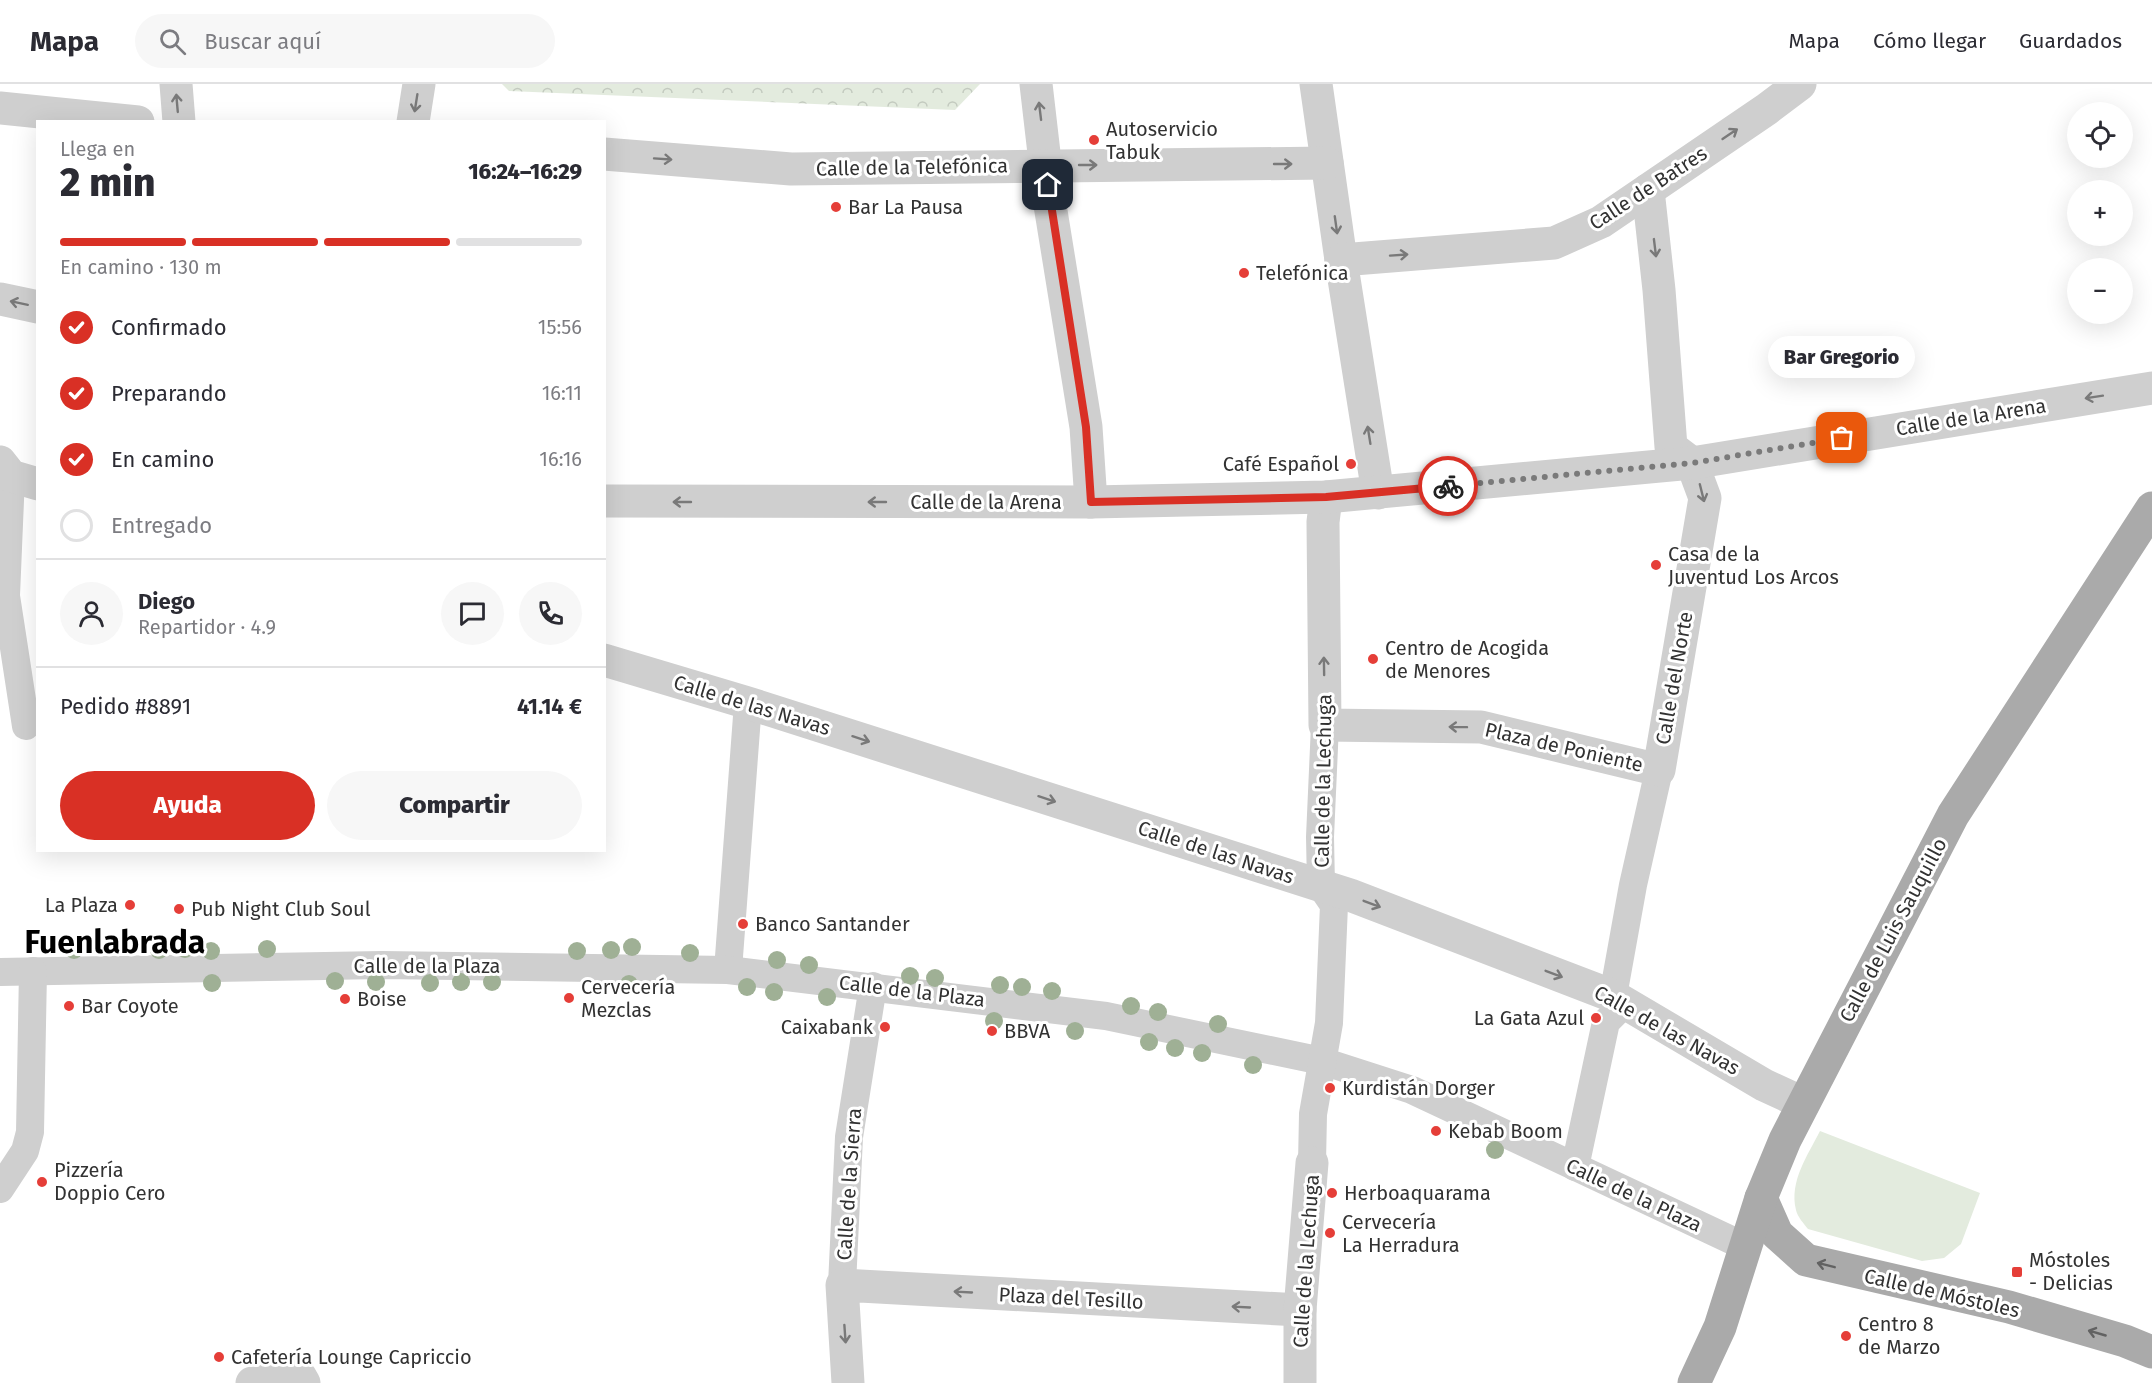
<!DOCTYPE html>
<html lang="es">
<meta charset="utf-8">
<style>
body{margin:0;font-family:"Fira Sans",sans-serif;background:#f7f7f7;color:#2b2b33;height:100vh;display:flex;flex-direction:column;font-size:22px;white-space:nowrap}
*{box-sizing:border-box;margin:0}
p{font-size:20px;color:#7c7c81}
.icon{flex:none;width:33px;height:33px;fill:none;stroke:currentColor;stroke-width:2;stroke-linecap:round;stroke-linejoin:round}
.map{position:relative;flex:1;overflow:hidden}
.panel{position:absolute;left:36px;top:36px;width:570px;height:732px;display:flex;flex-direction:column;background:#fff;border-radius:0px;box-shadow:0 6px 24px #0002}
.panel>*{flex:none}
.controls{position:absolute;left:2067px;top:18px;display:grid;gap:12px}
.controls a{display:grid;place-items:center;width:66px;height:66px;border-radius:50%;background:#fff;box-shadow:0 6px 24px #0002;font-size:30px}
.pin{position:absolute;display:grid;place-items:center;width:51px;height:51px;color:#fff;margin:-26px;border-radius:12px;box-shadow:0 3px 9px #0006}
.courier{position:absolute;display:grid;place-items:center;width:60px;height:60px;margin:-30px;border:4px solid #d93025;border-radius:50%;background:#fff;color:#222;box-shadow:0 2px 8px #0007}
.bubble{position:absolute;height:42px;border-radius:21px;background:#fff;box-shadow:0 6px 24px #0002;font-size:20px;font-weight:800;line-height:42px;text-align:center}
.head em{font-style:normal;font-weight:800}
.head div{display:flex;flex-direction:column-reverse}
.head{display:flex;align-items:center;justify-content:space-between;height:102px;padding:0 24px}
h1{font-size:39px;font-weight:800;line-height:45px}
.bar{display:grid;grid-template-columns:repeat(4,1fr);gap:9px 6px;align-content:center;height:72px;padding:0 24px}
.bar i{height:8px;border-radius:4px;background:#e1e1e2}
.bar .current{background:#d93025}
.bar p{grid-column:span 4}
.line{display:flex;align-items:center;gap:15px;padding:0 24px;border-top:2px solid #e1e1e2}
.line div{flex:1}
.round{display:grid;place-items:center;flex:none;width:63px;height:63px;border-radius:32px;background:#f7f7f7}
ol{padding:0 24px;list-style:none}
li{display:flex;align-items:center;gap:18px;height:66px}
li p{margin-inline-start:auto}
li .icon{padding:6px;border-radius:50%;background:#d93025;color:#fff;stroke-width:4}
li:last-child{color:#7c7c81}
li i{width:33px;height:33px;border:3px solid #e1e1e2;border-radius:50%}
.button{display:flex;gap:12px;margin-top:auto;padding:12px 24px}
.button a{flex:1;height:69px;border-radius:36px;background:#d93025;color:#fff;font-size:24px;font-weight:800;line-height:69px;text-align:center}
.button a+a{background:#f7f7f7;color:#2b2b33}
header{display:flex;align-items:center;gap:36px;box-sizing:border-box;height:84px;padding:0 30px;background:#fff;border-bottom:2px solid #e1e1e2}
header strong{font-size:28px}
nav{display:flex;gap:33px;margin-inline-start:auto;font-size:21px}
.search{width:420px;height:54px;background:#f7f7f7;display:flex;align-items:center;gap:15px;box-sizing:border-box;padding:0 21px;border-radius:33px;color:#7c7c81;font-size:22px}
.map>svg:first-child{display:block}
</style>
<header>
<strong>Mapa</strong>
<div class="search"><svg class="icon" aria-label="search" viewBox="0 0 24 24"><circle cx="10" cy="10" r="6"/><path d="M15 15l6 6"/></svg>Buscar aquí</div>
<nav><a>Mapa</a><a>Cómo llegar</a><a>Guardados</a></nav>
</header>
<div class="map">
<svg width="2152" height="1299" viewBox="0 0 2152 1299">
<defs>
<pattern id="forest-crowns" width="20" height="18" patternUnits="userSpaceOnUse" patternTransform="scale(1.5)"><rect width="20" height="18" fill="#e3ebde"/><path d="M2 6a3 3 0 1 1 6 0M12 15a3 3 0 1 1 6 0" fill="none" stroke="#c3cabf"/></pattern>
</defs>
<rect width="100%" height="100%" fill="#fff"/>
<!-- green -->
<path fill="#e3ebde" d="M 1820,1047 L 1980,1109 L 1961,1160 L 1944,1174 L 1922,1177 L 1808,1145 C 1804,1140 1797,1132 1796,1126 C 1789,1097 1808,1071 1820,1047 Z"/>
<!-- forest -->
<path fill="url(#forest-crowns)" d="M 502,0 L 980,0 L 955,26 L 509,7 Z"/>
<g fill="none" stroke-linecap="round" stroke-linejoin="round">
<!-- pedestrian -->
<g stroke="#cfcfcf" stroke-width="28">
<path d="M 11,392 L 6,512 L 26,642"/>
<path d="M 728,886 L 748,619"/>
<path d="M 0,888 L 382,881 L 728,886 L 1106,932 L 1322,977 L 1412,1006 L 1746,1163"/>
<path d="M 1613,912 L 1633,801 L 1659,686"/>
<path d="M 1312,1079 L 1313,1030 L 1329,939 L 1334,821 L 1321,802 L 1320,753 L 1325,641"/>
<path d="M 1575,1083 L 1606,938 L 1624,920"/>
<path d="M 0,1105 L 25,1067 L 30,1048 L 33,887"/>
<path d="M 842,1201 L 849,1053 L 873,902"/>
</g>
<!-- minor -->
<g stroke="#cfcfcf" stroke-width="33">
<path d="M 176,0 L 179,38"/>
<path d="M 1036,0 L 1050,121 L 1086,343 L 1091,418"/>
<path d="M 1316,0 L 1341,176 L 1378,409"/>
<path d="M 0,24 L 138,38"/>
<path d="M 413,38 L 419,0"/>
<path d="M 604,70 L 791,85 L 1327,79"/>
<path d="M 1341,176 L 1554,159 L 1601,138 L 1767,25 L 1800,0"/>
<path d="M 0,215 L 38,223"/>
<path d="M 0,378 L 11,392 L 38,400"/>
<path d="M 1326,413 L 1323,438 L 1325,641 L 1481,643 L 1659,686 L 1705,414 L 1692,379 L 1671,363 L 1659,206 L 1648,106"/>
<path d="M 604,417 L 1091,418 L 1326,413 L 1692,379 L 2152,304"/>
<path d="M 604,576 L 748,619 L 1350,811 L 1613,912 L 1764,1001 L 1803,1019"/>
<path d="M 252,1299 L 300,1292 L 304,1299"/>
<path d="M 848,1299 L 842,1201 L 1300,1226"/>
<path d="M 1300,1299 L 1300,1226 L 1312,1079"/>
</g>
<!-- primary -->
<g stroke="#aaa" stroke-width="33">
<path d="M 1761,1114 L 1777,1150 L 1806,1176 L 2009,1223 L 2125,1257 L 2152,1268"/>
<path d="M 1694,1299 L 1720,1243 L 1761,1114 L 1785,1056 L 1953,731 L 2152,424"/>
</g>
</g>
<!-- trees -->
<g fill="#9fb095">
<circle cx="632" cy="863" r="9"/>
<circle cx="185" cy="865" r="9"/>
<circle cx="267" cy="865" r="9"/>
<circle cx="74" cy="866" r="9"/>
<circle cx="159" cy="866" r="9"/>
<circle cx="611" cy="866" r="9"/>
<circle cx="211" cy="867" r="9"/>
<circle cx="577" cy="867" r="9"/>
<circle cx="690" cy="869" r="9"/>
<circle cx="777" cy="876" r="9"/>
<circle cx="809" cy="881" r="9"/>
<circle cx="910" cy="892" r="9"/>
<circle cx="935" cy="894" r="9"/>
<circle cx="335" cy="897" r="9"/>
<circle cx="376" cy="898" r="9"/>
<circle cx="461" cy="898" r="9"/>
<circle cx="492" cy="898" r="9"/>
<circle cx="212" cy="899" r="9"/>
<circle cx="430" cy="899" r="9"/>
<circle cx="629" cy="900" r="9"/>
<circle cx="1000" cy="901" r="9"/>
<circle cx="747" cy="903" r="9"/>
<circle cx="1022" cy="903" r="9"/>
<circle cx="1052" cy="907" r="9"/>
<circle cx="774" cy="908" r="9"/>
<circle cx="827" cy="913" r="9"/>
<circle cx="1131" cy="922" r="9"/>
<circle cx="1158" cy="928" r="9"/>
<circle cx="994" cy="937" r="9"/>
<circle cx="1218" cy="940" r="9"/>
<circle cx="1075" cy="947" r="9"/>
<circle cx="1149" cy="958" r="9"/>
<circle cx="1175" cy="964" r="9"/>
<circle cx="1202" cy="969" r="9"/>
<circle cx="1253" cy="981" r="9"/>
<circle cx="1495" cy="1066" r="9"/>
</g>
<!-- one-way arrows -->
<defs><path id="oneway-shaft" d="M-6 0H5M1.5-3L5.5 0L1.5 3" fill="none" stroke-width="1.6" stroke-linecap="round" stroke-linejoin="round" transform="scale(1.5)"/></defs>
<g stroke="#797979">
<use href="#oneway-shaft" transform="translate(177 19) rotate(-95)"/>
<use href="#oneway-shaft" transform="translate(416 19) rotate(99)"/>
<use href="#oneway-shaft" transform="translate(1040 27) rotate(-97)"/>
<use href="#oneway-shaft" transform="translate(1730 50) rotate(-34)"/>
<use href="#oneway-shaft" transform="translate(663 75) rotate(4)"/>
<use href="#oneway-shaft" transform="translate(1283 80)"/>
<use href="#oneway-shaft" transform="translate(1088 81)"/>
<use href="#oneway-shaft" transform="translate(1336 141) rotate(82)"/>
<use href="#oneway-shaft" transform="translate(1655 164) rotate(83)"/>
<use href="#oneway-shaft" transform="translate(1399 171) rotate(-4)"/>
<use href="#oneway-shaft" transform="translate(19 219) rotate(-168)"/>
<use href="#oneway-shaft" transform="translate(2094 313) rotate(171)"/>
<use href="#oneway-shaft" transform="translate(1369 351) rotate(-99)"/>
<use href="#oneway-shaft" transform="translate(1702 409) rotate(76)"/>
<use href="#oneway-shaft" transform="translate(682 418) rotate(-180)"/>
<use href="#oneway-shaft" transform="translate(877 418) rotate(180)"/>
<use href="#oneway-shaft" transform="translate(1324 582) rotate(-91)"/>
<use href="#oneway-shaft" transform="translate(1458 643) rotate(-179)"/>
<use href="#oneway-shaft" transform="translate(861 655) rotate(18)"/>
<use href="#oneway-shaft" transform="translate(1047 715) rotate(18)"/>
<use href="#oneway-shaft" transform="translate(1372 820) rotate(21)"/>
<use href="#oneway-shaft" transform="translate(1554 890) rotate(21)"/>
<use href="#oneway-shaft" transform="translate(963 1208) rotate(-177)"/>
<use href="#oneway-shaft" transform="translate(1241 1223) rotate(-177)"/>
<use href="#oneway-shaft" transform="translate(845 1250) rotate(86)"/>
</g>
<g stroke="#626262">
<use href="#oneway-shaft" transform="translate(1826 1181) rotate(-166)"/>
<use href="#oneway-shaft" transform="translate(2097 1249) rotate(-164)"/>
</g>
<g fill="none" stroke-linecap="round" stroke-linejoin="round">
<!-- done -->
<path stroke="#7a7a7a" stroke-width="6" stroke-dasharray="0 10.8" d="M 1448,402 L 1692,379 L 1842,354"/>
<!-- route -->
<path stroke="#d93025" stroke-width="8" d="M 1048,101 L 1086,343 L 1091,418 L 1326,413 L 1448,402"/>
</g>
<!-- markers -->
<g fill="#e53e38" stroke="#fff" stroke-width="2">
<circle cx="1094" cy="56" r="6"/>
<circle cx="836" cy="123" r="6"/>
<circle cx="1244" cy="189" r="6"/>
<circle cx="1351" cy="380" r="6"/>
<circle cx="1656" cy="481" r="6"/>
<circle cx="1373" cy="575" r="6"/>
<circle cx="130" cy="821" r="6"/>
<circle cx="179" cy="825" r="6"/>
<circle cx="743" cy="840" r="6"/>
<circle cx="569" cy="914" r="6"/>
<circle cx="345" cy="915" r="6"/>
<circle cx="69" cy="922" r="6"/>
<circle cx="1596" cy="934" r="6"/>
<circle cx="885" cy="943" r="6"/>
<circle cx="992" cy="947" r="6"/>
<circle cx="1330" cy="1004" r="6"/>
<circle cx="1436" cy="1047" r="6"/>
<circle cx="42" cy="1098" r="6"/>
<circle cx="1332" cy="1109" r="6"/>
<circle cx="1330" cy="1149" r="6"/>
<rect x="2011" y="1182" width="12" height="12" rx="3"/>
<circle cx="1846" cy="1252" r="6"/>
<circle cx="219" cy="1273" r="6"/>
</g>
<g text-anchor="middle" stroke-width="6" stroke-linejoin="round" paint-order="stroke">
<!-- poi labels -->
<g font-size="20" fill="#323232" stroke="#fff" text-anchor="start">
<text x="1106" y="52">Autoservicio<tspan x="1106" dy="23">Tabuk</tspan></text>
<text x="848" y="130">Bar La Pausa</text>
<text x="1256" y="196">Telefónica</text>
<text x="1339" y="387" text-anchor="end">Café Español</text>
<text x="1668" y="477">Casa de la<tspan x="1668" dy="23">Juventud Los Arcos</tspan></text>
<text x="1385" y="571">Centro de Acogida<tspan x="1385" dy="23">de Menores</tspan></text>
<text x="118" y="828" text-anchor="end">La Plaza</text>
<text x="191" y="832">Pub Night Club Soul</text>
<text x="755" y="847">Banco Santander</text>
<text x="581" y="910">Cervecería<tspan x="581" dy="23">Mezclas</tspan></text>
<text x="357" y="922">Boise</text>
<text x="81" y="929">Bar Coyote</text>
<text x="1584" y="941" text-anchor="end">La Gata Azul</text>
<text x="873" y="950" text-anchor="end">Caixabank</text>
<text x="1004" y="954">BBVA</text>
<text x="1342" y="1011">Kurdistán Dorger</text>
<text x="1448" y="1054">Kebab Boom</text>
<text x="54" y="1093">Pizzería<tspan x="54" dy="23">Doppio Cero</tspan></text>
<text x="1344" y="1116">Herboaquarama</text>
<text x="1342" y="1145">Cervecería<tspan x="1342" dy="23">La Herradura</tspan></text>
<text x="2029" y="1183">Móstoles<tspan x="2029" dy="23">- Delicias</tspan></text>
<text x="1858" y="1247">Centro 8<tspan x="1858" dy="23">de Marzo</tspan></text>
<text x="231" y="1280">Cafetería Lounge Capriccio</text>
</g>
<!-- street labels -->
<g font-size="20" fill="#323232" stroke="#fff">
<text transform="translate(912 83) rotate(-1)" y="7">Calle de la Telefónica</text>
<text transform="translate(1648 104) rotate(-33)" y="7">Calle de Batres</text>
<text transform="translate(1971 333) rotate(-9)" y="7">Calle de la Arena</text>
<text x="986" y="425">Calle de la Arena</text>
<text transform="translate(1674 594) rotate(-80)" y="7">Calle del Norte</text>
<text transform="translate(752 621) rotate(17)" y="7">Calle de las Navas</text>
<text transform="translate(1564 663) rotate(13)" y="7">Plaza de Poniente</text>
<text transform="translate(1323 697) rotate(-89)" y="7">Calle de la Lechuga</text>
<text transform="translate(1216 768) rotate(18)" y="7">Calle de las Navas</text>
<text transform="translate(1893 846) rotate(-62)" y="7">Calle de Luis Sauquillo</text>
<text x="427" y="889">Calle de la Plaza</text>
<text transform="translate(912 907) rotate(7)" y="7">Calle de la Plaza</text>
<text transform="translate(1667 946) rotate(29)" y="7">Calle de las Navas</text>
<text transform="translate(849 1100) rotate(-86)" y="7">Calle de la Sierra</text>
<text transform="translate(1634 1111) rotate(25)" y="7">Calle de la Plaza</text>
<text transform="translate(1306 1177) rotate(-86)" y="7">Calle de la Lechuga</text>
<text transform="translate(1942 1209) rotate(13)" y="7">Calle de Móstoles</text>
<text transform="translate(1071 1214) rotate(3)" y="7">Plaza del Tesillo</text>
</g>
<!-- town labels -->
<g font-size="32" font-weight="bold" fill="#000" stroke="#fff">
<text x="115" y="869">Fuenlabrada</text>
</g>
</g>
</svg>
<div class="controls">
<a><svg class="icon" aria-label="locate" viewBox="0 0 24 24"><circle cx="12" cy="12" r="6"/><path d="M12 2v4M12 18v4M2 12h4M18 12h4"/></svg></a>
<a>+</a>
<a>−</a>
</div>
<div class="pin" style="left:1842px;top:354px;background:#ea580c"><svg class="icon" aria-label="bag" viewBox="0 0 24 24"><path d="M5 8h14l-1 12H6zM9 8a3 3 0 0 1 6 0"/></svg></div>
<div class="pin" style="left:1048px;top:101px;background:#1f2937"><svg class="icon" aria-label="home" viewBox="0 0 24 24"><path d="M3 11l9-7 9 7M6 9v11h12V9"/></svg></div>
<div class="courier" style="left:1448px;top:402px"><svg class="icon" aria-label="bike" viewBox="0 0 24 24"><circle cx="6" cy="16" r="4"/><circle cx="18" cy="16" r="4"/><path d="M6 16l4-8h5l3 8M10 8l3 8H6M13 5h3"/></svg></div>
<div class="bubble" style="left:1768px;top:252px;width:147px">Bar Gregorio</div>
<section class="panel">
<div class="head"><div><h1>2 min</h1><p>Llega en</p></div><em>16:24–16:29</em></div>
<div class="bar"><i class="current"></i><i class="current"></i><i class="current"></i><i></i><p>En camino · 130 m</p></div>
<ol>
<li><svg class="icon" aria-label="check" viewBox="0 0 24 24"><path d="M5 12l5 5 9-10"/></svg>Confirmado<p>15:56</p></li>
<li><svg class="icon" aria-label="check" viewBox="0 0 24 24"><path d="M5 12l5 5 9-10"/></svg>Preparando<p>16:11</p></li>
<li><svg class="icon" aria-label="check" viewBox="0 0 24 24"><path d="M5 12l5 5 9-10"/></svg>En camino<p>16:16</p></li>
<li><i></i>Entregado</li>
</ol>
<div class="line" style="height:108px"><a class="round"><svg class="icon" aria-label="person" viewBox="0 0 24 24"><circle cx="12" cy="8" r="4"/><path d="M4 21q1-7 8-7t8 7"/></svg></a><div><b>Diego</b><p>Repartidor · 4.9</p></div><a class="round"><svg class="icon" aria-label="chat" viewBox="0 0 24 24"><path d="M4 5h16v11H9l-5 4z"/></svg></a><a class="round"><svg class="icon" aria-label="phone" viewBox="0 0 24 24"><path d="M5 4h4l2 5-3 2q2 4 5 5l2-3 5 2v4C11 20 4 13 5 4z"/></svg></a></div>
<div class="line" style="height:78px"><div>Pedido #8891</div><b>41.14 €</b></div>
<div class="button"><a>Ayuda</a><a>Compartir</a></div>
</section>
</div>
